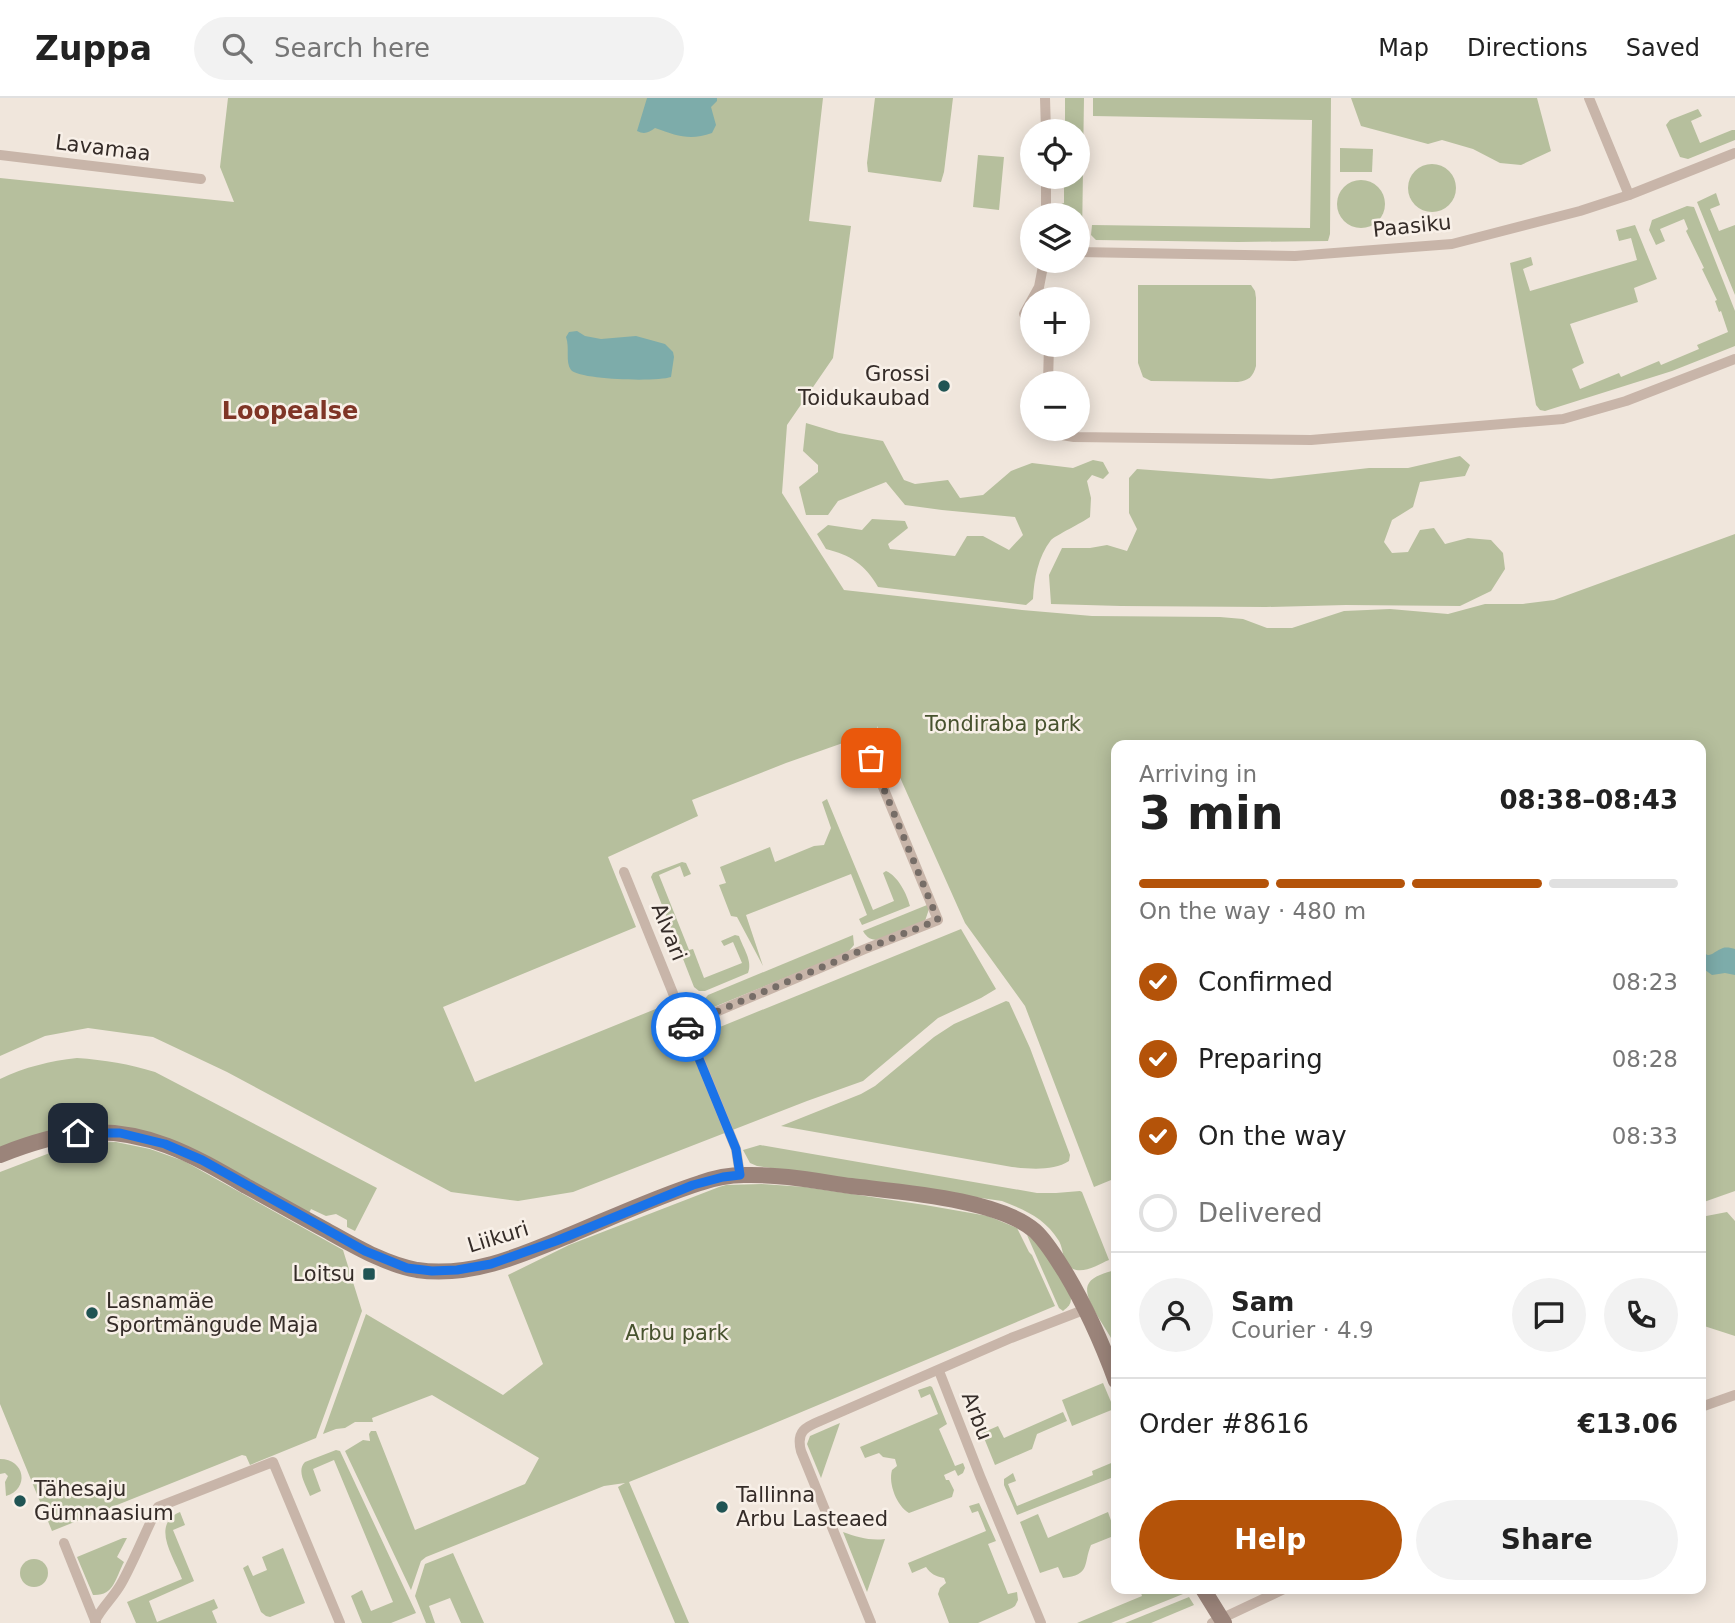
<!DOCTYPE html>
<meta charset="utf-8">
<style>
body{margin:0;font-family:"DejaVu Sans",sans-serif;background:#f2f2f2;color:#222;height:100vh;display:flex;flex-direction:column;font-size:26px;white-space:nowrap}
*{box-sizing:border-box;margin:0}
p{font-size:23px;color:#767676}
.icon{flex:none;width:38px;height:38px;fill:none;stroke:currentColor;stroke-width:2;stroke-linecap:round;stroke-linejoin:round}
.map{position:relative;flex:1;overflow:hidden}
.details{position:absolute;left:1111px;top:642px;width:595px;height:854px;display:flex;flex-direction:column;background:#fff;border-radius:14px;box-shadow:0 4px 18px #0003}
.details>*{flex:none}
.buttons{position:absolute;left:1020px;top:21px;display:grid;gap:14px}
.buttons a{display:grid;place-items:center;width:70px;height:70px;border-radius:50%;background:#fff;box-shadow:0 4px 18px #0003;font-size:35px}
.pin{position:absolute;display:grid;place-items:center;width:60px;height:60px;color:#fff;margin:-30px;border-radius:14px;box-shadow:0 4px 10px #0006}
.courier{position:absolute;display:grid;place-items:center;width:70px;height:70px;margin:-35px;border:5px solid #1a73e8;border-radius:50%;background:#fff;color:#222;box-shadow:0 2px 9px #0007}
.summary em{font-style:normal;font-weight:700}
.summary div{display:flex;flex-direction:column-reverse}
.summary{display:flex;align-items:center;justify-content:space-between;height:119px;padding:0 28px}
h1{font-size:46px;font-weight:700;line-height:52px}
.bar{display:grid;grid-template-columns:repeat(4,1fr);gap:10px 7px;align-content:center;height:84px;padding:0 28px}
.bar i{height:9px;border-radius:5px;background:#e0e0e0}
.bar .selected{background:#b45309}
.bar p{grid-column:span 4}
.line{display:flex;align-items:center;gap:18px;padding:0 28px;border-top:2px solid #e0e0e0}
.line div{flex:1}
.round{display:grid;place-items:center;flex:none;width:74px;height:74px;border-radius:37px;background:#f2f2f2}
ol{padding:0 28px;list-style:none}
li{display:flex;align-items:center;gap:21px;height:77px}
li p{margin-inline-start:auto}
li .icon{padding:7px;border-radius:50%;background:#b45309;color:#fff;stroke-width:4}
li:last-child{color:#767676}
li i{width:38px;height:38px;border:4px solid #e0e0e0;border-radius:50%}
.action{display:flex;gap:14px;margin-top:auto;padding:14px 28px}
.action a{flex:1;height:80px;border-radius:42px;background:#b45309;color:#fff;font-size:28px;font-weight:700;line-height:80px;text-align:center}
.action a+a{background:#f2f2f2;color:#222}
header{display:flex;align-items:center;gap:42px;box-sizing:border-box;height:98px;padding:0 35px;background:#fff;border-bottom:2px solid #e0e0e0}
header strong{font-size:33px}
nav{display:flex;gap:38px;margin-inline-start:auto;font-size:24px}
.search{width:490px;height:63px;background:#f2f2f2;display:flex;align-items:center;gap:18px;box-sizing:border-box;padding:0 24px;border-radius:38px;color:#767676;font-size:26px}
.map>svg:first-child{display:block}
</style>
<header>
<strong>Zuppa</strong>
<div class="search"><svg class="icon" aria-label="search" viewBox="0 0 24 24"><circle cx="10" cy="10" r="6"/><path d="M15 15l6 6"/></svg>Search here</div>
<nav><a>Map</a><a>Directions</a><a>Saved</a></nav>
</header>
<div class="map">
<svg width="1735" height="1525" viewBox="0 0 1735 1525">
<rect width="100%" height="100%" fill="#f0e6dc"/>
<!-- green -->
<g fill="#b6bf9d">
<path d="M 228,0 L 823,0 L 809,123 L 851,128 L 833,260 L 787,327 L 782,395 L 844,492 L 1022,512 L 1092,518 L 1220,519 L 1243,521 L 1267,530 L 1292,530 L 1344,513 L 1390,511 L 1448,516 L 1485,506 L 1523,506 L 1554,502 L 1735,436 L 1735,1093 L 1701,1105 L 1701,648 L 1116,648 L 1116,1080 L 1094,1089 L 1025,908 L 965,825 L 877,628 L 877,633 L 786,665 L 692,702 L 698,718 L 608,759 L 636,829 L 443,909 L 475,984 L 668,906 L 683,944 L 961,831 L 996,891 L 981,900 L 938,920 L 863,983 L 807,1003 L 573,1094 L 518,1103 L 451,1094 L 227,974 L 153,939 L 88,930 L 45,938 L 0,958 L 0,80 L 234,104 L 220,69 Z"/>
<path d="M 875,0 L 953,0 L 944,74 L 941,84 L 868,74 L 867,65 Z"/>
<path d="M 1065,0 L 1084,0 L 1083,65 L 1078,65 L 1078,33 L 1065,33 Z"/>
<path d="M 1093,0 L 1331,0 L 1330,136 L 1328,143 L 1238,144 L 1096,142 L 1091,137 L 1092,127 L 1310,130 L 1312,22 L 1093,18 Z"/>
<path d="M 1351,0 L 1537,0 L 1551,53 L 1521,67 L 1500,65 L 1473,51 L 1442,42 L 1428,46 L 1361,28 Z"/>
<path d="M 1698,11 L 1702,18 L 1691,23 L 1700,45 L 1732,32 L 1735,32 L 1735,42 L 1688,61 L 1680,59 L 1666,27 L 1670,22 Z"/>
<path d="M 1340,50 L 1373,51 L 1372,74 L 1340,74 Z"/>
<path d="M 978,57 L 1004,59 L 999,112 L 973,109 Z"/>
<circle cx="1432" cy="90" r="24"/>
<path d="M 1078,71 L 1083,71 L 1082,141 L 1078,147 L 1078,117 L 1055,117 L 1055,108 L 1064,105 L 1064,79 L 1078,79 Z"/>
<circle cx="1361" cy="106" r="24"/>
<path d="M 1716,95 L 1720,107 L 1710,111 L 1719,133 L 1735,127 L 1735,197 L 1697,104 Z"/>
<path d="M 1687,108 L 1694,109 L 1735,213 L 1735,248 L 1672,273 L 1545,313 L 1540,312 L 1536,307 L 1510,165 L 1531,159 L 1533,167 L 1523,171 L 1530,193 L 1637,162 L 1631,140 L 1619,143 L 1616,132 L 1635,127 L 1657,181 L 1634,190 L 1638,204 L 1570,226 L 1584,265 L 1572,271 L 1580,291 L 1619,275 L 1621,279 L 1659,263 L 1661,267 L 1699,251 L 1697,247 L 1728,234 L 1721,213 L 1719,214 L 1715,203 L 1717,202 L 1702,171 L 1704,170 L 1686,133 L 1688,131 L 1684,121 L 1660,131 L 1665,143 L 1656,147 L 1649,132 L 1652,122 Z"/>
<path d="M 1138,187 L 1251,187 L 1255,193 L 1256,200 L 1256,268 C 1253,279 1249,282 1238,284 L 1151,283 L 1143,279 L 1138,265 Z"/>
<path d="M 806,325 L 839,335 L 883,343 L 904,382 L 915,386 L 948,382 L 960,400 L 983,397 L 1011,373 L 1032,365 L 1073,370 L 1093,362 L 1103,364 L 1109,375 L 1103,381 L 1092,377 L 1087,383 L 1091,400 L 1090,419 C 1083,424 1055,438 1051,442 C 1038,459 1034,481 1033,501 L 1026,507 L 878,489 C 865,466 850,457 826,451 L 817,436 L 828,427 L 862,432 L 872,421 L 905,423 L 908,430 L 888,446 L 890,451 L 955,458 L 967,438 L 983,438 L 1009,452 L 1023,437 L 1015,419 L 942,412 L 905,407 L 886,384 L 838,403 L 828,417 L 806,417 L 799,389 L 818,374 L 818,367 L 803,353 Z"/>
<path d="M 1460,358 L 1470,367 L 1465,378 L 1420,384 L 1413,409 L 1392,422 L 1384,444 L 1392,455 L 1408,454 L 1420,432 L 1434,430 L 1445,446 L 1468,440 L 1491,442 L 1503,455 L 1505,471 L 1491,493 L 1460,508 L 1346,507 L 1266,509 L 1121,508 L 1051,506 L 1049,477 L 1062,450 L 1090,450 L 1107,447 L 1127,453 L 1137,431 L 1129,415 L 1129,380 L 1137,371 L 1271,381 L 1369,370 L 1408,370 Z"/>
<path d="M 827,701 L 873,812 L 894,803 L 883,775 L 886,773 C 898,778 907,796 910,808 L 862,827 L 859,821 L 867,817 L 851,776 L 746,817 L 763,868 L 737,819 L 731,818 L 719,787 L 726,785 L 720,769 L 770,749 L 775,764 L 814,748 L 824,747 L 831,730 L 822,704 Z"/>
<path d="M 682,764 L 686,765 L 691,776 L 684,779 L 680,768 L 659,777 L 689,852 L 693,851 L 704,880 L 742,865 L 733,844 L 724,848 L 721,843 L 735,837 L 739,838 C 743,850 753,863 748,875 L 705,893 L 699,893 L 694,889 L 651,779 L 653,775 Z"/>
<path d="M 927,807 L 929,811 L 925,823 L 879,842 C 871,842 867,840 863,833 Z"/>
<path d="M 853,837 L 854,847 L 848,854 L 704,913 L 703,903 L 708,897 Z"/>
<path d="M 1006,903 L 1009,904 L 1030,950 L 1070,1057 L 1069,1063 C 1054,1073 1030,1071 1012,1069 L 781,1028 L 861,996 L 875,988 L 934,939 L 954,926 Z"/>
<path d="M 77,960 C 105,962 129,966 155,974 L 377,1090 L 355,1133 L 347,1129 L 347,1122 L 336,1116 L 326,1118 L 311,1111 L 309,1115 L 122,1030 L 0,1051 L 0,981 C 25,969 50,963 77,960 Z"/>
<path d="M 116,1044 L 150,1051 L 184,1063 L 343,1152 L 362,1213 L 316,1340 L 250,1367 L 246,1358 L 242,1357 L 52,1433 L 0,1306 L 0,1074 L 76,1045 Z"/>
<path d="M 760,1047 L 1037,1095 L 1056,1095 L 1080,1093 L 1082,1094 L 1109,1162 C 1099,1166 1084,1176 1073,1171 C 1062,1165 1064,1152 1059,1143 C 1045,1120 1025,1112 1002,1103 L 757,1068 L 750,1065 L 743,1052 Z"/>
<path d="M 762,1086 L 805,1089 L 925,1107 L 988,1118 L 1017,1130 L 1029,1154 L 1032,1157 L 1055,1208 L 761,1331 L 629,1384 L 689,1525 L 675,1525 L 618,1389 L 625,1385 L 604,1388 L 426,1459 L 421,1463 L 411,1492 L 345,1353 L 363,1342 L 370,1343 L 369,1336 L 371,1333 L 376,1333 L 415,1432 L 525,1386 L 539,1360 L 432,1297 L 372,1320 L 373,1324 L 355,1324 L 345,1330 L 336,1331 L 323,1336 L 366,1216 L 503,1297 L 543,1266 L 508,1177 L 569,1147 L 719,1089 L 726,1087 Z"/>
<path d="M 1727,1114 L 1735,1123 L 1735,1238 L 1701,1227 L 1701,1119 Z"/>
<path d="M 1027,1137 L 1038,1145 L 1070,1195 C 1072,1204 1071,1207 1063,1213 L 1059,1210 Z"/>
<path d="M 1114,1172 L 1116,1180 L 1116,1237 L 1111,1240 C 1105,1228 1080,1197 1089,1185 C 1093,1178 1106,1175 1114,1172 Z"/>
<path d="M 1103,1285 L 1114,1311 L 1072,1328 L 1062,1302 Z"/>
<path d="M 930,1288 L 932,1289 L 947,1326 L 939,1331 L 955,1368 L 963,1365 L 965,1370 L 963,1375 L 958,1378 L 955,1372 L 944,1377 L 946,1382 L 949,1382 L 954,1392 L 952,1399 L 909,1415 C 897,1408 888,1386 892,1372 L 897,1368 L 895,1361 L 883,1359 L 879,1355 L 865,1360 L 860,1349 L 938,1316 L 930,1296 L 921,1300 L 918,1292 Z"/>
<path d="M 1063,1314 L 1067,1323 L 1037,1336 L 1032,1351 L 995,1367 L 982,1335 L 998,1328 L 1004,1340 Z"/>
<path d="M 840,1325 L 821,1380 L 807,1346 L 810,1338 Z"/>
<path d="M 336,1352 L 340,1353 L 416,1515 L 391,1525 L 362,1525 L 351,1498 L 362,1492 L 371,1513 L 393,1504 L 334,1362 L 313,1371 L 321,1393 L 310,1398 C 306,1387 296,1373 305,1364 Z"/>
<path d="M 0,1361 C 25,1361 30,1391 6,1398 L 5,1384 L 8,1378 L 5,1375 L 0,1376 Z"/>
<path d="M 1116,1363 L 1116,1378 L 1017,1417 L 1004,1387 L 1004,1381 L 1013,1375 L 1016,1383 L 1008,1386 L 1017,1408 L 1093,1377 L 1092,1373 Z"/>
<path d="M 979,1405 L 996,1443 L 988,1446 L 1008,1496 L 1017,1494 L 1018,1502 L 1015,1508 L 1012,1510 L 978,1525 L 949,1525 L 938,1496 L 940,1490 L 946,1485 L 944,1480 C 935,1478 931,1476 926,1469 L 912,1475 L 908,1465 L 986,1433 L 978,1413 L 972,1415 L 969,1408 Z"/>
<path d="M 180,1414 L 185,1427 L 173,1432 L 194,1483 L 149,1503 L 157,1524 L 214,1501 L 218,1510 L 212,1513 L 217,1525 L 136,1525 L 127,1504 L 182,1481 C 174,1459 150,1427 180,1414 Z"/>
<path d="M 1108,1414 L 1116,1437 L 1091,1447 C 1083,1466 1091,1477 1063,1480 L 1058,1469 L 1040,1475 L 1020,1424 L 1038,1416 L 1048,1440 Z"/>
<path d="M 843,1434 C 857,1439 870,1443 885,1441 L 867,1494 Z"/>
<path d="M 123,1440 L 127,1440 L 117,1459 L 124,1464 C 115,1481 114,1498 93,1497 L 77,1459 Z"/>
<path d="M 283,1450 L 305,1505 L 270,1519 L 266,1518 L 261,1514 L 243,1470 L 248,1467 L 253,1478 L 267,1472 L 262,1459 Z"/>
<path d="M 453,1455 L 484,1525 L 461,1525 L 450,1500 L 429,1508 L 435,1525 L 426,1525 L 415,1498 L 425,1466 Z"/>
<circle cx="34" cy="1475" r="14"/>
<path d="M 1152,1491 L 1187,1491 L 1188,1494 L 1111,1525 L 1077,1525 L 1142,1498 L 1141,1495 Z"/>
<path d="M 1189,1499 L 1194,1507 L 1151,1525 L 1125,1525 Z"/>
</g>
<!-- water -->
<g fill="#7dacaa">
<path d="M 647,0 L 717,0 L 717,3 L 711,9 L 716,27 L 712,35 C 690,43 677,38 655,30 C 649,34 645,37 637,33 Z"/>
<path d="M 577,233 L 585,238 L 601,241 L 636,238 L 665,246 L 673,254 L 674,259 L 671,279 C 657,284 580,282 571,272 C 565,264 570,250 566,239 L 569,234 Z"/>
<path d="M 1701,847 C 1707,865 1712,854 1723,850 C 1726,849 1732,850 1735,851 L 1735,877 L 1725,875 L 1712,877 L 1701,869 Z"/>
</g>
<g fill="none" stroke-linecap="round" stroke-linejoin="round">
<!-- street -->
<g stroke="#c8b5a9" stroke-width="10">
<path d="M 1045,0 L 1046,33"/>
<path d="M 1589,0 L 1629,97"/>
<path d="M 0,57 L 201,81"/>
<path d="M 1046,117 L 1046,79"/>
<path d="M 1078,154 L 1295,158 L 1452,146 L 1580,113 L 1629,97 L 1735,55"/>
<path d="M 1024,216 L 1039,189 L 1044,163"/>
<path d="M 1048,285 L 1049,247"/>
<path d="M 1047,331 L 1050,335 L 1074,339 L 1311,342 L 1563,321 L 1626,303 L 1735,261"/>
<path d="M 624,774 L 736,1051 L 740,1077"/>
<path d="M 685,927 L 865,851 L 938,822 L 871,660"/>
<path d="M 939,1273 L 980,1378 L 1041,1525"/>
<path d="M 1701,1309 L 1735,1297"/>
<path d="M 64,1445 L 96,1525"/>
<path d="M 95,1523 C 102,1509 113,1500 121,1486 C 135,1461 145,1434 158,1409 L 273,1364 L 340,1525"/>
<path d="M 871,1525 L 801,1353 C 795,1330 809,1328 827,1320 L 1011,1240 L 1086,1211"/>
<path d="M 1212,1525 L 1284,1491"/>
</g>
<!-- secondary -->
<g stroke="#9b847a" stroke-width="16">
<path d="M 0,1057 C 25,1047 52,1038 80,1035 C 144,1029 193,1057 246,1088 C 272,1102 298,1117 324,1131 C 353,1147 384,1166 417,1172 C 470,1180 522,1157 570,1137 C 613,1119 656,1099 700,1085 C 714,1080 729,1077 744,1077 C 780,1076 816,1083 851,1088 C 900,1094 999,1101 1035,1133 C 1047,1144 1056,1160 1065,1174 C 1086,1209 1102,1245 1116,1283"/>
<path d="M 1203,1491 L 1224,1525"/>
</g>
</g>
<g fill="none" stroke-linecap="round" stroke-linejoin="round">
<!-- done -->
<path stroke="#766d67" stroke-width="7" stroke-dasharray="0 12.6" d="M 686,929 L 685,927 L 865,851 L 938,822 L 871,660"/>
<!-- route -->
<path stroke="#1a73e8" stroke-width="9" d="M 78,1035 L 120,1035 L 165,1046 L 202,1062 L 365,1153 L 407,1170 L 432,1173 L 457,1172 L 491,1166 L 556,1143 L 693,1087 L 723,1079 L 740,1077 L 736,1051 L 686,929"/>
</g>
<!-- markers -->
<g fill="#205454" stroke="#f8f0e8" stroke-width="2.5">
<circle cx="944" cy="288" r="7"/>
<rect x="362" y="1169" width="14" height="14" rx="3.5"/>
<circle cx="92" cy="1215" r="7"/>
<circle cx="20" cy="1403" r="7"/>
<circle cx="722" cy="1409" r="7"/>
</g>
<g text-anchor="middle" stroke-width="5" stroke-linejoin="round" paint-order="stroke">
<!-- street labels -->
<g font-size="21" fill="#352c28" stroke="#f8f0e8">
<text transform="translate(103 50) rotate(7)" y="7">Lavamaa</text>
<text transform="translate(1412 128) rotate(-6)" y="7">Paasiku</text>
<text transform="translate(669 834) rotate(68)" y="7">Alvari</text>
<text transform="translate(498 1139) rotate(-17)" y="7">Liikuri</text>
<text transform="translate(977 1318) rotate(69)" y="7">Arbu</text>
</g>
<!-- poi labels -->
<g font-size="21" fill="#352c28" stroke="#f8f0e8" text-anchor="start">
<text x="930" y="283" text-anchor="end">Grossi<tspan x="930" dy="24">Toidukaubad</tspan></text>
<text x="355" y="1183" text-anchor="end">Loitsu</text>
<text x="106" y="1210">Lasnamäe<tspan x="106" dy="24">Sportmängude Maja</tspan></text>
<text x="34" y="1398">Tähesaju<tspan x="34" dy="24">Gümnaasium</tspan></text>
<text x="736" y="1404">Tallinna<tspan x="736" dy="24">Arbu Lasteaed</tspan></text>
</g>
<!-- park labels -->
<g font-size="21" fill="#47522e" stroke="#f8f0e8">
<text x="1003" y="633">Tondiraba park</text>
<text x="677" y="1242">Arbu park</text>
</g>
<!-- quarter labels -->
<g font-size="24" font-weight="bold" fill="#7f3526" stroke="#f8f0e8">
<text x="290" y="321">Loopealse</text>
</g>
</g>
</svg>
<div class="buttons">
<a><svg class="icon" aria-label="locate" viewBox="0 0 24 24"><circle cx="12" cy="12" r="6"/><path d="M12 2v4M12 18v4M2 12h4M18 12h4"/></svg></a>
<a><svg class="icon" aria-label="layers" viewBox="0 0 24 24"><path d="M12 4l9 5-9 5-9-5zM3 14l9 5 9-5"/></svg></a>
<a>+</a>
<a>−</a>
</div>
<div class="pin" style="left:871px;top:660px;background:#ea580c"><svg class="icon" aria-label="bag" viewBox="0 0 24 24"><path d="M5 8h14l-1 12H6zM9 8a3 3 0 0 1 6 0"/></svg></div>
<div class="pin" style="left:78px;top:1035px;background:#1f2937"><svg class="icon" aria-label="home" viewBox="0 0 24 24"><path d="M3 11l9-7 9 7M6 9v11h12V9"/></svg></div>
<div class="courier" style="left:686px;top:929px"><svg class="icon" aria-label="car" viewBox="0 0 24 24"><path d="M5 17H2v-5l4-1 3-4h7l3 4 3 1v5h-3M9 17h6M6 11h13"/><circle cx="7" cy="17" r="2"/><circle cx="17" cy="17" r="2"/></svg></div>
<section class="details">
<div class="summary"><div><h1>3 min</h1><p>Arriving in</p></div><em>08:38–08:43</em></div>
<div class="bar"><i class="selected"></i><i class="selected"></i><i class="selected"></i><i></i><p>On the way · 480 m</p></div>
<ol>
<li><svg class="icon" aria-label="check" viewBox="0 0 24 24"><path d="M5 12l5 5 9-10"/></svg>Confirmed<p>08:23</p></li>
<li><svg class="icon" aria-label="check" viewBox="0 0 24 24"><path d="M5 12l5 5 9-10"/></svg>Preparing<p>08:28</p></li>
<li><svg class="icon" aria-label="check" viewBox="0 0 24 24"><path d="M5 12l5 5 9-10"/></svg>On the way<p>08:33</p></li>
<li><i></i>Delivered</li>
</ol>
<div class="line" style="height:126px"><a class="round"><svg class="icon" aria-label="person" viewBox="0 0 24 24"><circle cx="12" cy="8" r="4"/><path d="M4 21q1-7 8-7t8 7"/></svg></a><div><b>Sam</b><p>Courier · 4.9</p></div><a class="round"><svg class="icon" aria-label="chat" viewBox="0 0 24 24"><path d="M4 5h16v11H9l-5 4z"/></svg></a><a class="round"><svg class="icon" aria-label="phone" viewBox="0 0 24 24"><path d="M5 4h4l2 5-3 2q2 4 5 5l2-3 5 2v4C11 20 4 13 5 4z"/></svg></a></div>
<div class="line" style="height:91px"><div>Order #8616</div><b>€13.06</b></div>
<div class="action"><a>Help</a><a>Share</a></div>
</section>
</div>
